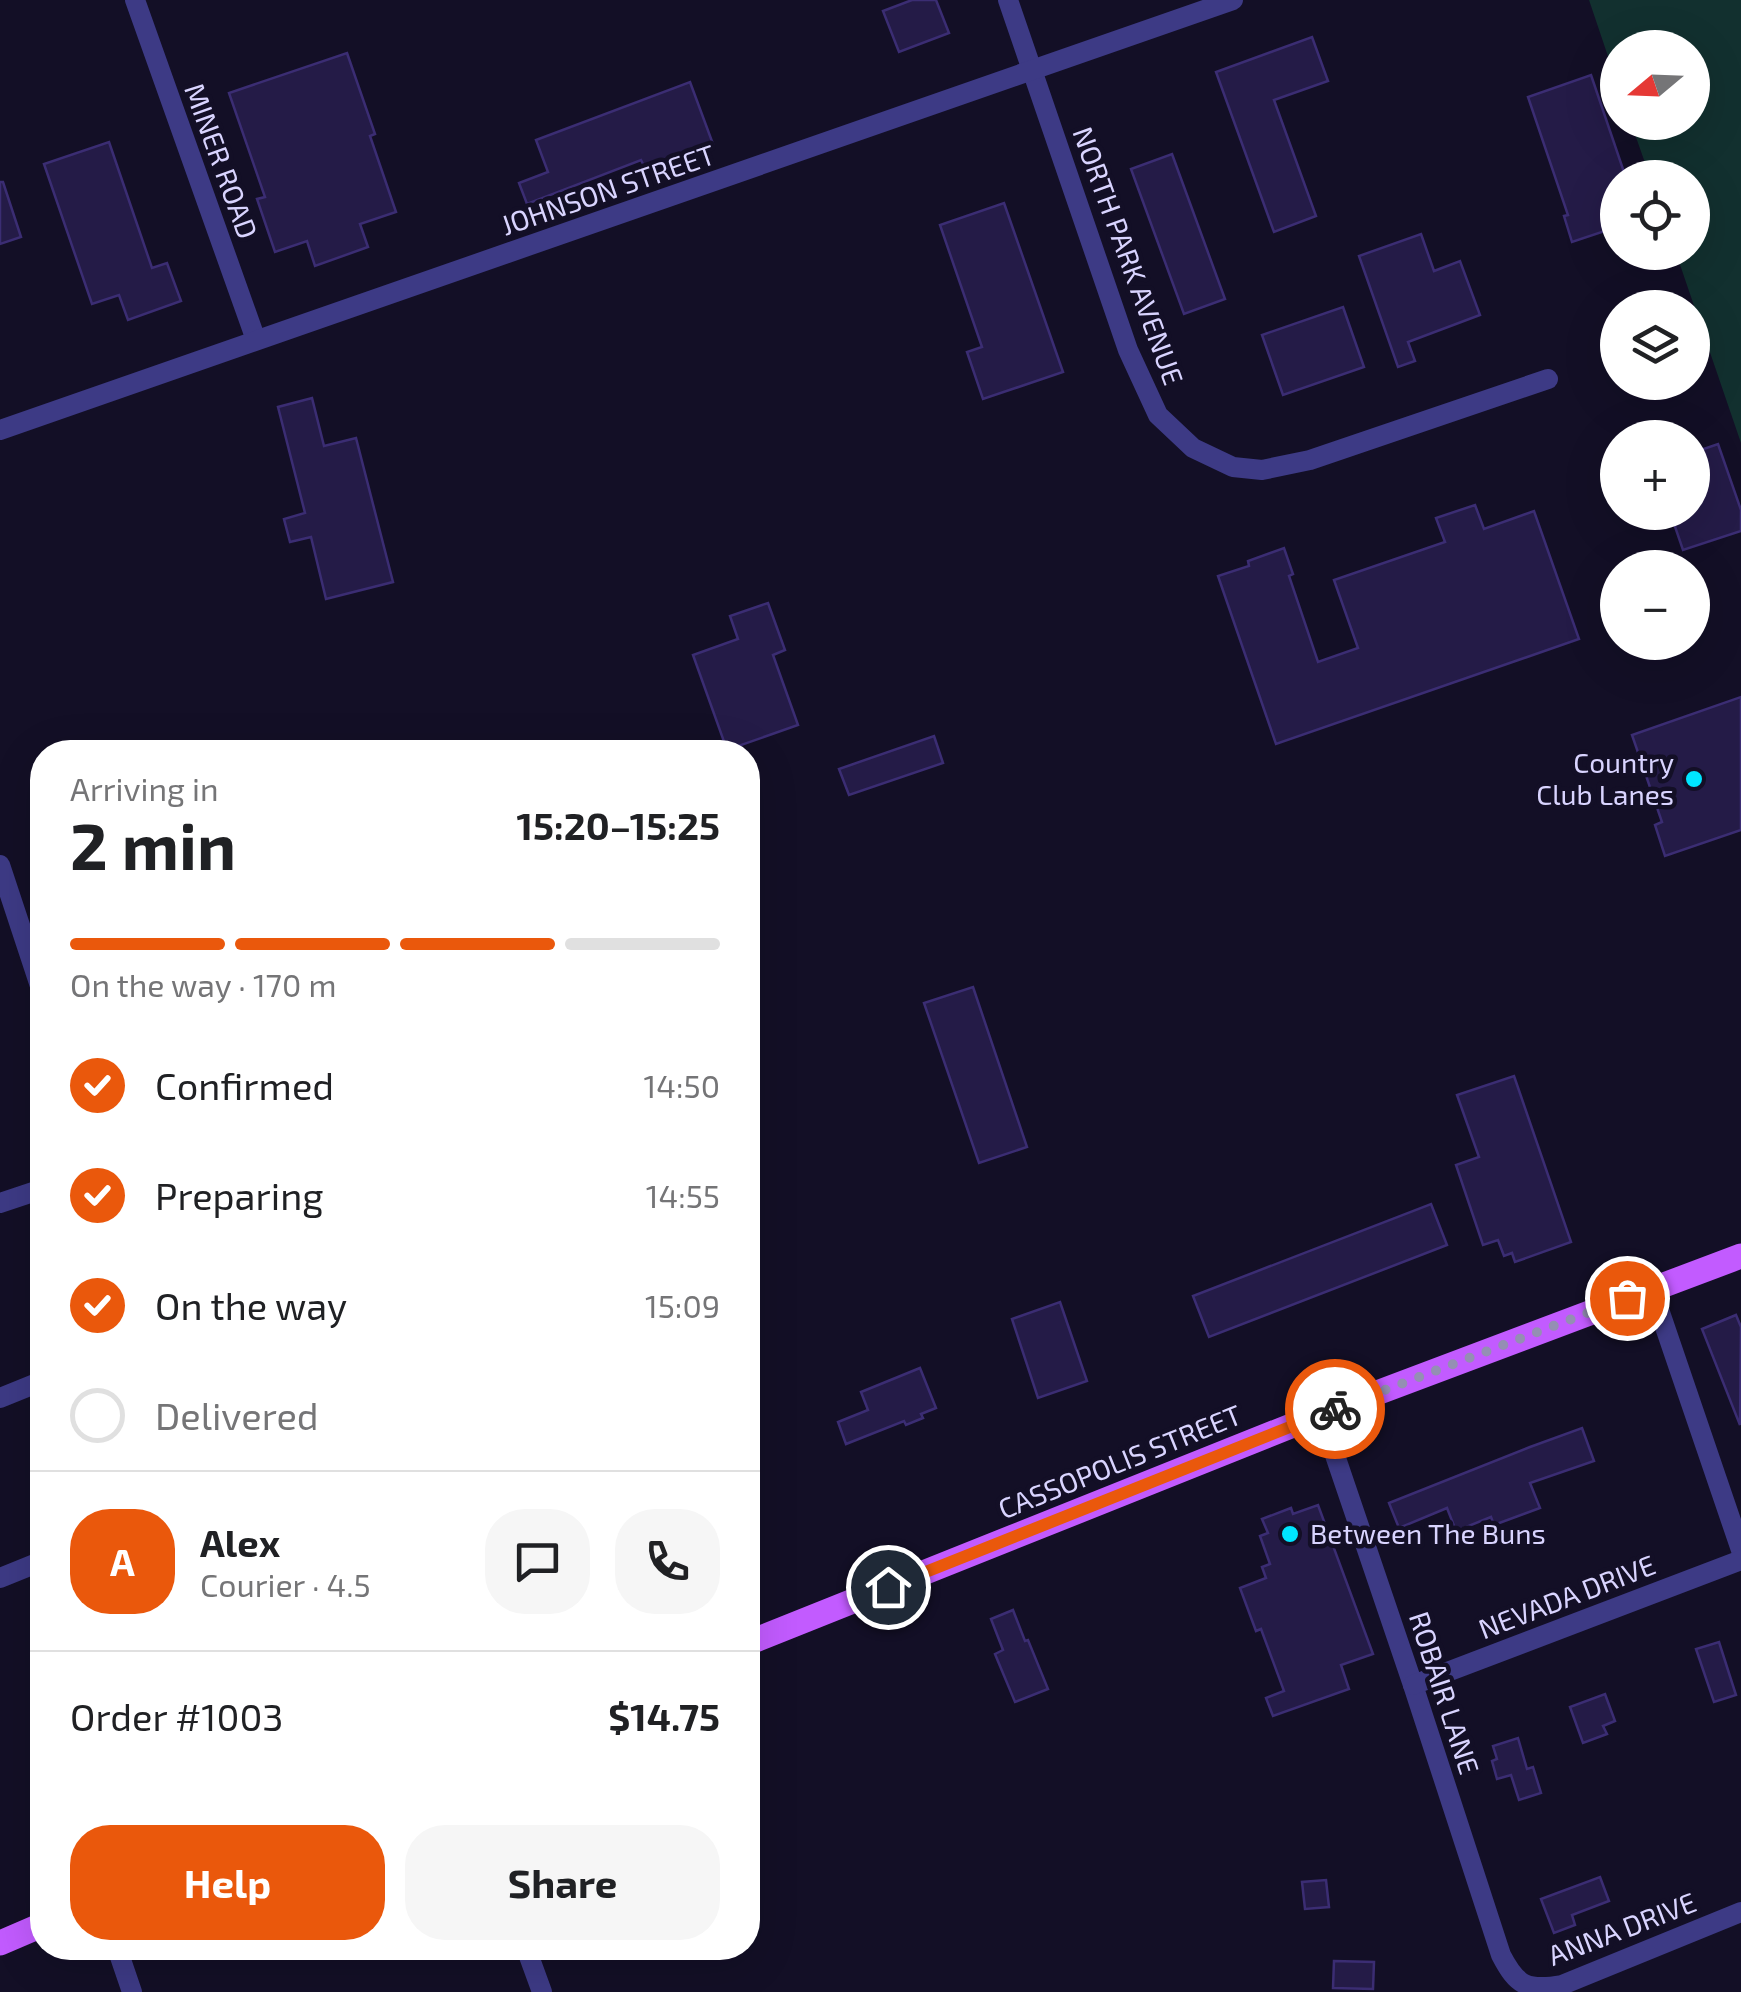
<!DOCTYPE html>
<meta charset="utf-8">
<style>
body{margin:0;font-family:"Exo 2",sans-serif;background:#f6f6f6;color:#202124;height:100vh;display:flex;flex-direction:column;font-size:38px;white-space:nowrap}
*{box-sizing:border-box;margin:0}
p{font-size:32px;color:#757577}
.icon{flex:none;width:55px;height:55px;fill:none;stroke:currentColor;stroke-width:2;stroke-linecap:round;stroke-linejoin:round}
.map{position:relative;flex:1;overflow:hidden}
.panel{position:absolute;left:30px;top:740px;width:730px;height:1220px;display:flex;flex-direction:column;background:#fff;border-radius:40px;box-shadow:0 10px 40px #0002}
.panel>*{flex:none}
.needle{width:65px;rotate:251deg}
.controls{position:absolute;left:1600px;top:30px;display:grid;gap:20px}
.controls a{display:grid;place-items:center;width:110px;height:110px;border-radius:50%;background:#fff;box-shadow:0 10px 40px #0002;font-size:50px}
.pin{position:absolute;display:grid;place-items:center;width:85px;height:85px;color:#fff;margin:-42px;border:5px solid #fff;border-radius:50%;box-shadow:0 2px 10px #0007}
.courier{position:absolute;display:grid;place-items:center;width:100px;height:100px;margin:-50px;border:8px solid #ea580c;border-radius:50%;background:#fff;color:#222;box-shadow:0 2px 12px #0007}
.head em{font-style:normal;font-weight:700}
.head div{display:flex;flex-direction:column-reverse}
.head{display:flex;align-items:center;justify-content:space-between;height:170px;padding:0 40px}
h1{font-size:65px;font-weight:700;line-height:75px}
.bar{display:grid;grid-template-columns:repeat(4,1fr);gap:15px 10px;align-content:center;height:120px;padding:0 40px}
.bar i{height:12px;border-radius:8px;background:#e0e0e0}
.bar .current{background:#ea580c}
.bar p{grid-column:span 4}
.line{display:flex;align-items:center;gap:25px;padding:0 40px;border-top:2px solid #e0e0e0}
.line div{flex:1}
.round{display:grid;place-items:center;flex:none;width:105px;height:105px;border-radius:40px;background:#f6f6f6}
ol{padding:0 40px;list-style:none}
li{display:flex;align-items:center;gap:30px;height:110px}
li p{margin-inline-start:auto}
li .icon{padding:10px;border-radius:50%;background:#ea580c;color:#fff;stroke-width:4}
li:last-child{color:#757577}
li i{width:55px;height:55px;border:5px solid #e0e0e0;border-radius:50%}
.cta{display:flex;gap:20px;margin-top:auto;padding:20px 40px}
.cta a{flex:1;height:115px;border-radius:40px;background:#ea580c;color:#fff;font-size:40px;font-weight:700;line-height:115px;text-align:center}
.cta a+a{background:#f6f6f6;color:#202124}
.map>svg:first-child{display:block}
</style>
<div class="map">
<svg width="1741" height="1992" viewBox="0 0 1741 1992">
<rect width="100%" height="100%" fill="#130f26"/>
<!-- green -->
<path fill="#12302f" d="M 1589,0 L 1741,0 L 1741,443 L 1676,253 L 1692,252 L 1692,178 L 1650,177 L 1631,123 L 1692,122 L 1692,48 L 1618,48 L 1617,83 Z"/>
<!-- building -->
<g fill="#241b47" stroke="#3b2d73" stroke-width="2.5">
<path d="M 912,0 L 936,0 L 949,33 L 899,52 L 883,11 Z"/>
<path d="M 1312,37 L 1328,81 L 1274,100 L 1316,216 L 1274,232 L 1216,72 Z"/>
<path d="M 347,53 L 375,134 L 370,136 L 396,212 L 360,224 L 368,247 L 315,266 L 307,241 L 275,252 L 257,199 L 265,197 L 229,93 Z"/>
<path d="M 1591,75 L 1626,178 L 1618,178 L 1618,222 L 1607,226 L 1608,230 L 1572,242 L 1564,216 L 1568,215 L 1528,97 Z"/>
<path d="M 690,82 L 713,144 L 646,170 L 641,160 L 527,204 L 519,183 L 548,172 L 536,140 Z"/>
<path d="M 109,142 L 152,268 L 167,263 L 181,301 L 128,320 L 119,295 L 92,304 L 44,164 Z"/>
<path d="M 1172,154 L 1225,299 L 1184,314 L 1131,169 Z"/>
<path d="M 0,182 L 3,182 L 21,237 L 0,244 Z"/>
<path d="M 1004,203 L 1063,372 L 983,399 L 967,352 L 982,347 L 940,225 Z"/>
<path d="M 1421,234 L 1434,271 L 1460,261 L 1480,315 L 1408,342 L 1415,361 L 1398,367 L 1359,256 Z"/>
<path d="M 1343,307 L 1364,367 L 1283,395 L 1262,335 Z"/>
<path d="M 312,398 L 324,446 L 356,438 L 393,582 L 326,599 L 311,537 L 290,542 L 284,519 L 305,513 L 278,407 Z"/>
<path d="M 1718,444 L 1741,510 L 1741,531 L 1683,550 L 1670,512 L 1692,512 L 1692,453 Z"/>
<path d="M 1475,505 L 1484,529 L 1534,511 L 1579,639 L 1276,744 L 1218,576 L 1249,566 L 1248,561 L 1284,548 L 1293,574 L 1289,576 L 1318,662 L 1358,648 L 1334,580 L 1445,542 L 1436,518 Z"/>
<path d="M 768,603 L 785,650 L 773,655 L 798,725 L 727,750 L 693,655 L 738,639 L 730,616 Z"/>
<path d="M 1741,697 L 1741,830 L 1665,856 L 1655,825 L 1662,822 L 1632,735 Z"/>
<path d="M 934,736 L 943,763 L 849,795 L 839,769 Z"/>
<path d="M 973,987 L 1027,1147 L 979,1163 L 924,1003 Z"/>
<path d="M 1514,1076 L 1571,1242 L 1515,1262 L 1512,1253 L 1504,1256 L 1498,1240 L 1483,1245 L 1456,1165 L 1479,1157 L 1457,1095 Z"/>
<path d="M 1431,1204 L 1447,1245 L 1209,1337 L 1193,1296 Z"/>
<path d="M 1060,1302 L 1087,1381 L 1038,1398 L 1012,1319 Z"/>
<path d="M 1736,1315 L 1741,1327 L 1740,1425 L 1702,1329 Z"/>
<path d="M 920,1368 L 936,1408 L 921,1414 L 923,1418 L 906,1425 L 904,1421 L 846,1444 L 838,1422 L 868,1410 L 861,1392 Z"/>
<path d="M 1582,1428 L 1594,1461 L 1530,1483 L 1540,1508 L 1494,1525 L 1491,1517 L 1456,1531 L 1447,1508 L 1399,1528 L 1389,1503 L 1530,1447 Z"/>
<path d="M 1318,1505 L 1373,1654 L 1341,1665 L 1349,1689 L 1273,1716 L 1266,1698 L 1284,1691 L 1261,1629 L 1256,1631 L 1240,1588 L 1266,1578 L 1262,1567 L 1270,1564 L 1260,1536 L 1268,1533 L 1262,1519 L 1291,1508 L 1293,1514 Z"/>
<path d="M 1013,1610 L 1025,1641 L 1028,1640 L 1048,1689 L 1015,1702 L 995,1654 L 1003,1650 L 991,1619 Z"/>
<path d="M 1719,1642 L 1736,1695 L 1714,1702 L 1696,1649 Z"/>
<path d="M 1605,1694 L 1615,1721 L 1603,1726 L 1607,1734 L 1583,1743 L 1570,1707 Z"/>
<path d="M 1518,1738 L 1527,1769 L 1533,1767 L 1541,1793 L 1519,1800 L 1511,1775 L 1497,1779 L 1492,1761 L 1497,1759 L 1493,1746 Z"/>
<path d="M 1600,1877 L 1609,1901 L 1572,1915 L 1575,1925 L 1554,1933 L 1541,1899 Z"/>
<path d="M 1326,1880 L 1329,1907 L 1305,1909 L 1302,1882 Z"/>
<path d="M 1334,1961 L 1374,1962 L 1373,1989 L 1333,1988 Z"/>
</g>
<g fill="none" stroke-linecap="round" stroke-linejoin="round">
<!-- minor -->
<g stroke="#3d3a85" stroke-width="20">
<path d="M 135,0 L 256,340"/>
<path d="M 1008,0 L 1128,350 L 1158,415 L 1193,448 L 1233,467 L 1262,470 L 1310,460 L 1548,379"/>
<path d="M 0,430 L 1233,0"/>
<path d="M 0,865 L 42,992"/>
<path d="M 0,1203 L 42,1189"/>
<path d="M 1652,1289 L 1741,1550"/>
<path d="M 0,1398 L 42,1381"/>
<path d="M 1321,1414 L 1413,1685 L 1501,1955 C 1517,1986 1527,1991 1562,1985 L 1741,1912"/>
<path d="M 0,1578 L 42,1561"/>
<path d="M 1413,1685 L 1741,1560"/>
<path d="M 117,1948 L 132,1992"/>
<path d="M 526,1948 L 542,1992"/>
</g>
<!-- major -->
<g stroke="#c25bff" stroke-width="25">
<path d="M 748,1643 L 1321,1414 L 1741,1256"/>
<path d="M 0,1943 L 42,1925"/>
</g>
</g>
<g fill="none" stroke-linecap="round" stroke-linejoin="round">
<!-- done -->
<path stroke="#948fb3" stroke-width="10" stroke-dasharray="0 18" d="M 1335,1409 L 1627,1298"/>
<!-- route -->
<path stroke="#ea580c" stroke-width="12" d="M 888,1587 L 1335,1409"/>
</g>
<!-- markers -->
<g fill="#00e5ff" stroke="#130f26" stroke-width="4">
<circle cx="1694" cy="779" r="10"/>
<circle cx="1290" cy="1534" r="10"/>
</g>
<g text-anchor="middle" stroke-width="9" stroke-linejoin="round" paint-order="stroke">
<!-- street labels -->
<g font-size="28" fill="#d9d4ff" stroke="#130f26">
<text transform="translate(221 161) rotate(70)" y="10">MINER ROAD</text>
<text transform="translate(608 190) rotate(-19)" y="10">JOHNSON STREET</text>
<text transform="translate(1128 256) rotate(70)" y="10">NORTH PARK AVENUE</text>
<text transform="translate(1120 1462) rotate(-22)" y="10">CASSOPOLIS STREET</text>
<text transform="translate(1567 1597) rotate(-21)" y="10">NEVADA DRIVE</text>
<text transform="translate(1444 1693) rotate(72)" y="10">ROBAIR LANE</text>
<text transform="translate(1622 1929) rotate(-21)" y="10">ANNA DRIVE</text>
</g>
<!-- poi labels -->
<g font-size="28" fill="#d9d4ff" stroke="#130f26" text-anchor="end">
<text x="1674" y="773">Country<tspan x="1674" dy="32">Club Lanes</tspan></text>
<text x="1310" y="1544" text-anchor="start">Between The Buns</text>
</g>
</g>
</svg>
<div class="controls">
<a><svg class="needle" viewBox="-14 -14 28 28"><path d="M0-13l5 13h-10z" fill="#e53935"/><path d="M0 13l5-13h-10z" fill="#757577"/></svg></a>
<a><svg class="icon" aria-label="locate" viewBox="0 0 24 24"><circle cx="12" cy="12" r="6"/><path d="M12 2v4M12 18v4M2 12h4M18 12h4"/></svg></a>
<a><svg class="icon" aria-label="layers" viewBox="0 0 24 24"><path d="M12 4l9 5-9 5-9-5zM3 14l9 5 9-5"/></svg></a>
<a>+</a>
<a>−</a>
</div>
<div class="pin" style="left:1627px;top:1298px;background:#ea580c"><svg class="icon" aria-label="bag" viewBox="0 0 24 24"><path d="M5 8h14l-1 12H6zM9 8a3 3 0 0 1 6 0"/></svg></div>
<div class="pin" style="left:888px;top:1587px;background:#1f2937"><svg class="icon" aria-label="home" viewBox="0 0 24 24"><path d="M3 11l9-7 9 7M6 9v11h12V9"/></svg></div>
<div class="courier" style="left:1335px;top:1409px"><svg class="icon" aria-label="bike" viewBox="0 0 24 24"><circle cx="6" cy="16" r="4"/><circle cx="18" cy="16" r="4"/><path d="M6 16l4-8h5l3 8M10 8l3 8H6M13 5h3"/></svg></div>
<section class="panel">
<div class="head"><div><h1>2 min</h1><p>Arriving in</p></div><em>15:20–15:25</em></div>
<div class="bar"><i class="current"></i><i class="current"></i><i class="current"></i><i></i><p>On the way · 170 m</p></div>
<ol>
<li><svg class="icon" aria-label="check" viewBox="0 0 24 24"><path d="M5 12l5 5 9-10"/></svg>Confirmed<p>14:50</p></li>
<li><svg class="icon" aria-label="check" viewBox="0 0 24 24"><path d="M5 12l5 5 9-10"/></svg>Preparing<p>14:55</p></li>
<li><svg class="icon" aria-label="check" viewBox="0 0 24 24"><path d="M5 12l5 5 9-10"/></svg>On the way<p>15:09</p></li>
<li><i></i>Delivered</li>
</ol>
<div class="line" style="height:180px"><b class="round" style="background:#ea580c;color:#fff">A</b><div><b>Alex</b><p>Courier · 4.5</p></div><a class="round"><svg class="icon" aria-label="chat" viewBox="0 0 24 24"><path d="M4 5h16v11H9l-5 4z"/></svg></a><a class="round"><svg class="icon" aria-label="phone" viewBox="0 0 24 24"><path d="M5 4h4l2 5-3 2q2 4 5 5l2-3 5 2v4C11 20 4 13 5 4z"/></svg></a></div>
<div class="line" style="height:130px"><div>Order #1003</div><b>$14.75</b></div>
<div class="cta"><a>Help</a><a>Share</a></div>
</section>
</div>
